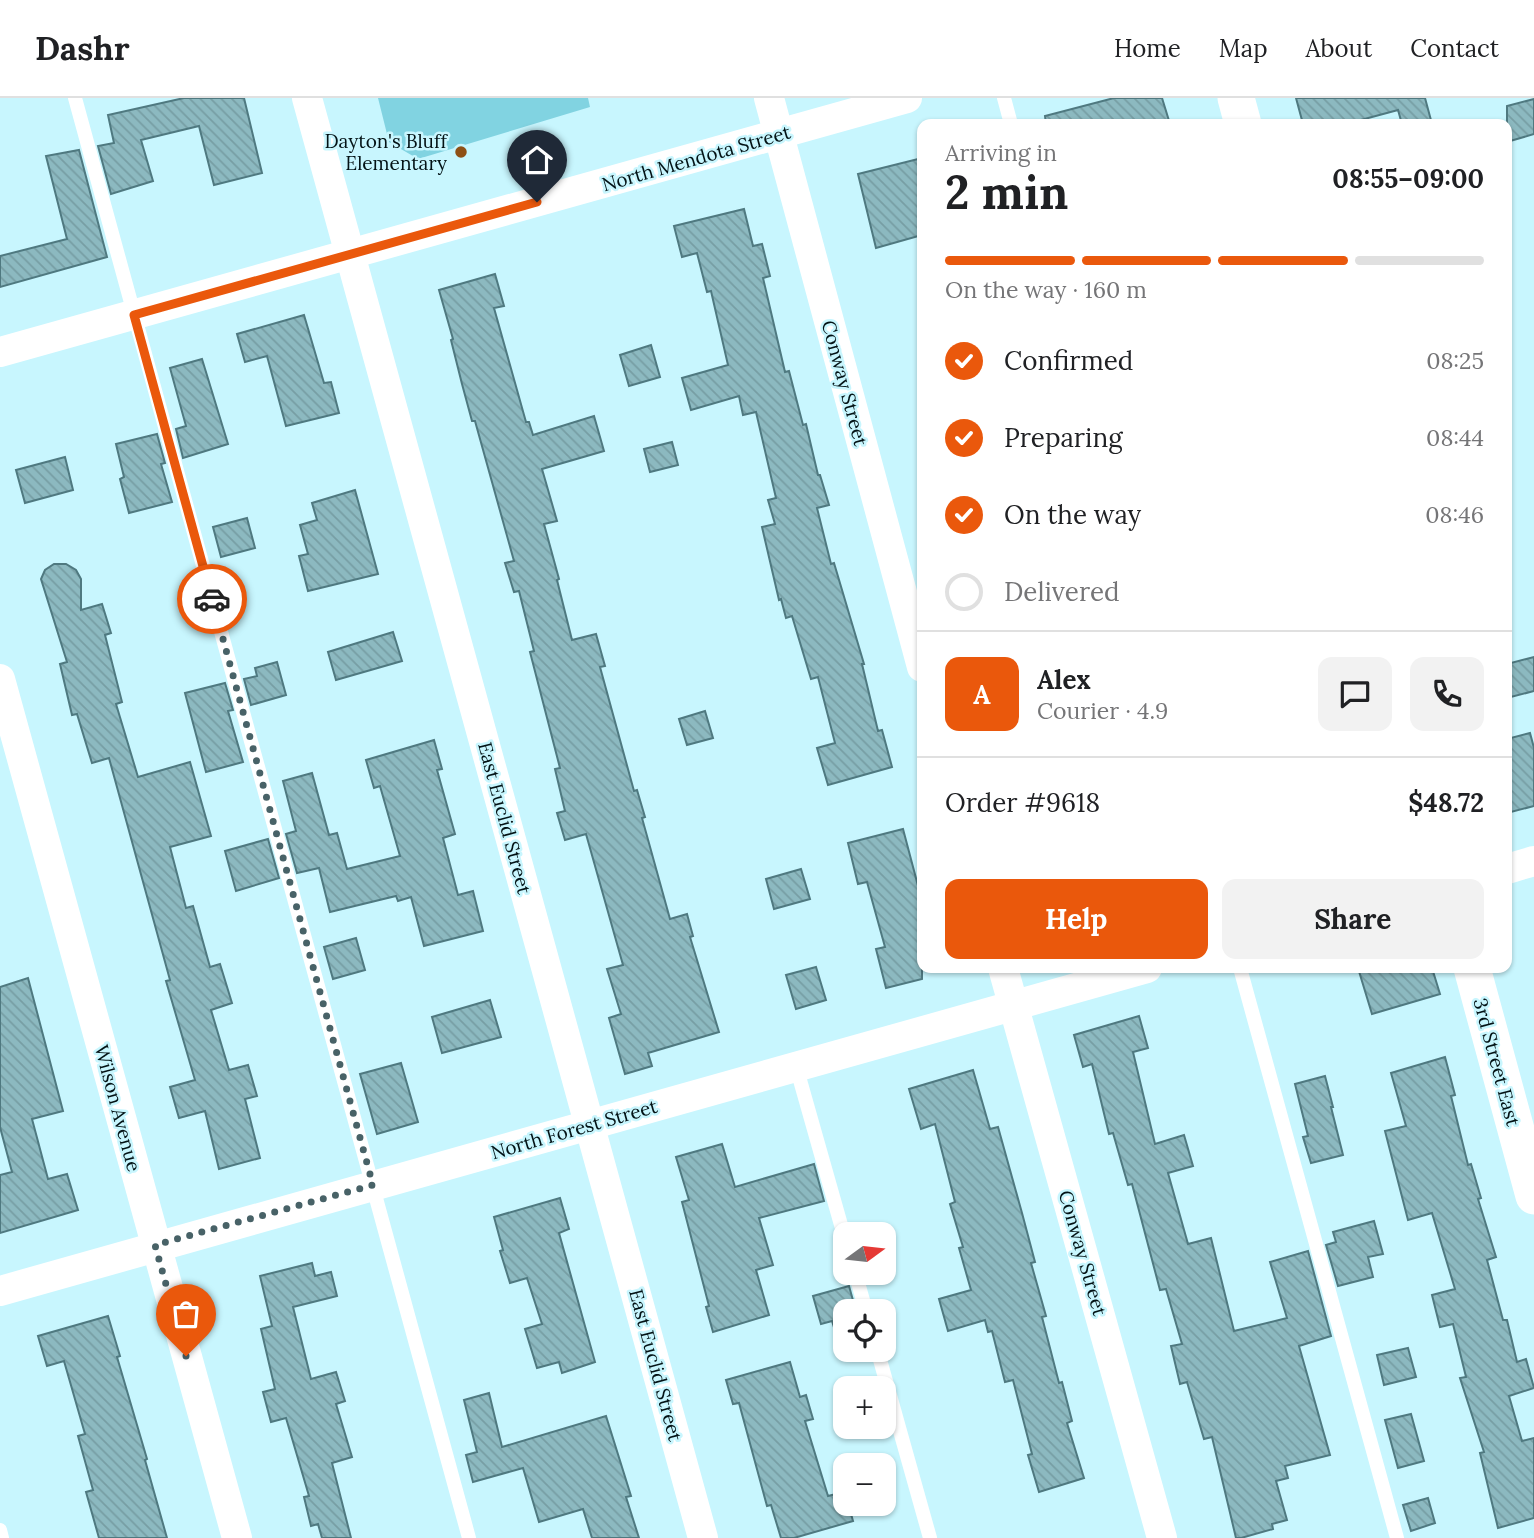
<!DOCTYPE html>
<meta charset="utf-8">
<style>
body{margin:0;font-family:Lora,serif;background:#f2f2f2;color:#202124;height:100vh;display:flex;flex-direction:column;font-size:26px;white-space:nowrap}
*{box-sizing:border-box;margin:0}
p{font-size:23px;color:#757577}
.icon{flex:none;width:38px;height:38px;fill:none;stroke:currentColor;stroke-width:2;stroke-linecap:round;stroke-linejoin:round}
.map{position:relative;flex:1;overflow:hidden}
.panel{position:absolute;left:917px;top:21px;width:595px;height:854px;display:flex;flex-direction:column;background:#fff;border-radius:14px;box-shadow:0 2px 5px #0004}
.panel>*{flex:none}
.needle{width:46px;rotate:75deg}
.controls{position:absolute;left:833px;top:1124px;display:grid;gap:14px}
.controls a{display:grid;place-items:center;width:63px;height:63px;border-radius:14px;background:#fff;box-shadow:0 2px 5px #0004;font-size:35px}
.pin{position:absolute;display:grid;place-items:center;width:60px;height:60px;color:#fff;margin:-72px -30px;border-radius:50% 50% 50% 0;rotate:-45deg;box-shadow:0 0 7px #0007}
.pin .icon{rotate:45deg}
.courier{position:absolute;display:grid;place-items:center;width:70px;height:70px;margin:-35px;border:5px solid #ea580c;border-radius:50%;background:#fff;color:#222;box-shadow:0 2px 9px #0007}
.summary em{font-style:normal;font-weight:800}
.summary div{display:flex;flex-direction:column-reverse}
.summary{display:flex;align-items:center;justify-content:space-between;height:119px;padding:0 28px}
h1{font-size:46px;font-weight:800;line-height:52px}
.bar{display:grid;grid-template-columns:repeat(4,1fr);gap:10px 7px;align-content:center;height:84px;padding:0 28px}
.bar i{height:9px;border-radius:5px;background:#e0e0e0}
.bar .current{background:#ea580c}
.bar p{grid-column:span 4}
.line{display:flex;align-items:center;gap:18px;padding:0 28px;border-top:2px solid #e0e0e0}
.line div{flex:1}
.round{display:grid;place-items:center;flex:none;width:74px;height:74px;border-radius:14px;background:#f2f2f2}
ol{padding:0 28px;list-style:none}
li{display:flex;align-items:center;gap:21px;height:77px}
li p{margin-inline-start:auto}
li .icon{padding:7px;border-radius:50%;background:#ea580c;color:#fff;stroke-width:4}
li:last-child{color:#757577}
li i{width:38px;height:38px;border:4px solid #e0e0e0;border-radius:50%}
.action{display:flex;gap:14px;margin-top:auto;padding:14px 28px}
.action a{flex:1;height:80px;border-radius:14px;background:#ea580c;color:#fff;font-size:28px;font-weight:800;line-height:80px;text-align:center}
.action a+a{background:#f2f2f2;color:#202124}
header{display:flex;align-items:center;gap:42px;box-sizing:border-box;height:98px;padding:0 35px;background:#fff;border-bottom:2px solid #e0e0e0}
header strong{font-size:33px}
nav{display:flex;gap:38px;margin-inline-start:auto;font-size:24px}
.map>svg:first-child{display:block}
</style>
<header>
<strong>Dashr</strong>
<nav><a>Home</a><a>Map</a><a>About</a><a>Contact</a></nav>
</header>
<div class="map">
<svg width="1534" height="1440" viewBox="0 0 1534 1440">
<defs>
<pattern id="building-back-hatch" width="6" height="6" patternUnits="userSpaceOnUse" patternTransform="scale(1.75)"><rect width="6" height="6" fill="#8cb9c0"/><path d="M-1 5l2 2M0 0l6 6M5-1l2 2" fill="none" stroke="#779ea4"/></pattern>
</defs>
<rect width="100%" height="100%" fill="#c8f6fe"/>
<!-- garden -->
<path fill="#81d3e1" d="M 378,0 L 588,0 L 590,9 L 418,61 L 389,44 Z"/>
<!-- building -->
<g fill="url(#building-back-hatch)" stroke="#4f7980" stroke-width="2">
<path d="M 184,0 L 244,0 L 262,75 L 214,87 L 199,28 L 141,42 L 153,83 L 111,96 L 98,48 L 114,45 L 108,17 Z"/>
<path d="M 1114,0 L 1162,0 L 1170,26 L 1046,26 L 1045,18 Z"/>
<path d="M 1296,0 L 1425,0 L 1432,26 L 1402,26 L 1398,12 L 1346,26 L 1303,26 Z"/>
<path d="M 1534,1 L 1534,36 L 1507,44 L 1507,8 Z"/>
<path d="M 79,52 L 107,159 L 0,189 L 0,158 L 67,141 L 46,58 Z"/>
<path d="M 922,60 L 922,137 L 876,150 L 858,76 Z"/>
<path d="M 744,111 L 753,148 L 762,146 L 770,178 L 763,180 L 785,274 L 789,273 L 803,327 L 806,326 L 818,377 L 820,377 L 829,407 L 817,410 L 831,466 L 834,465 L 864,566 L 862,566 L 878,633 L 882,632 L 892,669 L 828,687 L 817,650 L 835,645 L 818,579 L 811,581 L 792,518 L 786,520 L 781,501 L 779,502 L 762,429 L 775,426 L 768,402 L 776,400 L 756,314 L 743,317 L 739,298 L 691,312 L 682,280 L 728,267 L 711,193 L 707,194 L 697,155 L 682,159 L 674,128 Z"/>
<path d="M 495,176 L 504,208 L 494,210 L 526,324 L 529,324 L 533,337 L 594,318 L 604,353 L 542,371 L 557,423 L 544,426 L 559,481 L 557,482 L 572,542 L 596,536 L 605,568 L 600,569 L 634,693 L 637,692 L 645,719 L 642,720 L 670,821 L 687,816 L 693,838 L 690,839 L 719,934 L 648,955 L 652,968 L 625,976 L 609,920 L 621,916 L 607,871 L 623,867 L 586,736 L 565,742 L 557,715 L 565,713 L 555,671 L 560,670 L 530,554 L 534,553 L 519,493 L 514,494 L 505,465 L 514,463 L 475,323 L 472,323 L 462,286 L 451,242 L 453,241 L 439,192 Z"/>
<path d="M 304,217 L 324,285 L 331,284 L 339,315 L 286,328 L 267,258 L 245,264 L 237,236 Z"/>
<path d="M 651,247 L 660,279 L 629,288 L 620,257 Z"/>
<path d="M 202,261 L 228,346 L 183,360 L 176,331 L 186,328 L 170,270 Z"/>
<path d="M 157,336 L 165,365 L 161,366 L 172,404 L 129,415 L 120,381 L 124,379 L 116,346 Z"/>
<path d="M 672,344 L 678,367 L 650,374 L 644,351 Z"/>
<path d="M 65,359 L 73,392 L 25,405 L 16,372 Z"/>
<path d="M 355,392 L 378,476 L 308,493 L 299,458 L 308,456 L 300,427 L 317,422 L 312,405 Z"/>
<path d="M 247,420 L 255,450 L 221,459 L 213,429 Z"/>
<path d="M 54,466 L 66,466 L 76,472 L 81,481 L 81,512 L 102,506 L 111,535 L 105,537 L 122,604 L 116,606 L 138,679 L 190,664 L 211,738 L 170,749 L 186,810 L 193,808 L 210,869 L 220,866 L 232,905 L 211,912 L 229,972 L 248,967 L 257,998 L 245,1001 L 260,1060 L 219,1071 L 205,1013 L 179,1020 L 170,989 L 195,982 L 166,883 L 170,882 L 109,660 L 92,665 L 77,616 L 72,617 L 60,566 L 67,564 L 41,481 L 45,472 Z"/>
<path d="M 393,534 L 402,563 L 336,582 L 328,554 Z"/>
<path d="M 1534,559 L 1534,593 L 1507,600 L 1507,566 Z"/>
<path d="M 277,564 L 286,597 L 251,607 L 244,581 L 257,578 L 255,570 Z"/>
<path d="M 225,585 L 233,612 L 228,613 L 243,664 L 206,674 L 185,595 Z"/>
<path d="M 705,613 L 713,640 L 687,647 L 679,621 Z"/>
<path d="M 1530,635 L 1534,650 L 1534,708 L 1507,715 L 1507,641 Z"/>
<path d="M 434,642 L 442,671 L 437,672 L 455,736 L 443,740 L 458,797 L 473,793 L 483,833 L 424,848 L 411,799 L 398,803 L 396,798 L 330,814 L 319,770 L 297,775 L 286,736 L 296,733 L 283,683 L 312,675 L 329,737 L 337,735 L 347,771 L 400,758 L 380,688 L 374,690 L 366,662 Z"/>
<path d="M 903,731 L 922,803 L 922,881 L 886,890 L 876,851 L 885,849 L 867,784 L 858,786 L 848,745 Z"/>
<path d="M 268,741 L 279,780 L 236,793 L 225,753 Z"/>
<path d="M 801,771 L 810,801 L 774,811 L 766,781 Z"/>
<path d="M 356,840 L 365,872 L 333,881 L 324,849 Z"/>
<path d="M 816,869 L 826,902 L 796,911 L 786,877 Z"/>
<path d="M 1358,870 L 1432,870 L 1440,896 L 1372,916 Z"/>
<path d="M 28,880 L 63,1013 L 32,1021 L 48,1081 L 67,1076 L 78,1112 L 0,1135 L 0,1077 L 12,1074 L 0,1029 L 0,889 Z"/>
<path d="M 490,902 L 501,939 L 442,955 L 432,919 Z"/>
<path d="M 1139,918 L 1148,950 L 1133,954 L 1155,1046 L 1184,1037 L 1193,1068 L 1168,1075 L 1188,1146 L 1211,1140 L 1234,1233 L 1287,1220 L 1270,1164 L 1308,1153 L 1331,1238 L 1299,1248 L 1330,1357 L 1285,1368 L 1288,1380 L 1276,1383 L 1287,1422 L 1272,1426 L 1273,1431 L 1241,1440 L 1236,1440 L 1212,1339 L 1204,1341 L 1187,1284 L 1180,1286 L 1171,1248 L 1182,1246 L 1166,1191 L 1160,1192 L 1132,1086 L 1128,1087 L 1113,1035 L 1109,1036 L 1092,966 L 1083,969 L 1074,937 Z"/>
<path d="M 1445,959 L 1455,997 L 1451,998 L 1468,1067 L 1471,1066 L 1481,1100 L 1478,1101 L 1496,1159 L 1487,1162 L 1503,1222 L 1507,1222 L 1517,1264 L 1526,1261 L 1534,1290 L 1509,1298 L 1522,1343 L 1534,1340 L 1534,1420 L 1498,1430 L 1480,1355 L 1484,1354 L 1460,1280 L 1466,1279 L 1453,1226 L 1440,1229 L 1432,1197 L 1455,1191 L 1432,1115 L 1408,1122 L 1385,1033 L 1406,1028 L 1391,975 Z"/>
<path d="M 401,965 L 418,1024 L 377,1036 L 360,976 Z"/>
<path d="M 973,972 L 990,1031 L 998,1029 L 1022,1115 L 1035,1164 L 1031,1165 L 1046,1218 L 1042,1219 L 1059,1285 L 1062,1284 L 1072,1323 L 1067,1325 L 1084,1380 L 1039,1394 L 1028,1357 L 1032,1356 L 1013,1282 L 1005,1284 L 992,1233 L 988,1234 L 985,1222 L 948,1233 L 939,1201 L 971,1192 L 959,1150 L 963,1149 L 950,1106 L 955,1104 L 935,1026 L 921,1031 L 909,991 Z"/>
<path d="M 1325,978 L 1333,1009 L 1331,1009 L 1343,1057 L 1311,1065 L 1303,1039 L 1308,1038 L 1295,986 Z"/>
<path d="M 722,1046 L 735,1089 L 814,1066 L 824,1103 L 759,1120 L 773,1167 L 756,1172 L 769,1217 L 713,1234 L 706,1209 L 709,1208 L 682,1104 L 689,1102 L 676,1059 Z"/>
<path d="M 560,1100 L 569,1131 L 559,1135 L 595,1264 L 562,1275 L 559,1264 L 537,1270 L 525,1231 L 542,1226 L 527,1180 L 510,1185 L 500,1153 L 503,1152 L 494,1119 Z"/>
<path d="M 1374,1123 L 1383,1156 L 1368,1159 L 1373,1179 L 1338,1188 L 1326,1147 L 1336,1144 L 1333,1134 Z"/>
<path d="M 312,1165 L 315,1178 L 331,1174 L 337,1198 L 293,1209 L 311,1281 L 336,1274 L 345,1303 L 336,1306 L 352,1359 L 332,1365 L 351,1440 L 322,1440 L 318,1426 L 311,1428 L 304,1399 L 309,1398 L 286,1320 L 271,1324 L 263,1294 L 275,1291 L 261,1231 L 272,1228 L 260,1178 Z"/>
<path d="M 849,1188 L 856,1213 L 845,1213 L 845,1251 L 855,1251 L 842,1255 L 832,1223 L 821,1226 L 813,1198 Z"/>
<path d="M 108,1218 L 120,1258 L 117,1259 L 147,1361 L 145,1362 L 167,1440 L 99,1440 L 86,1394 L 93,1392 L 78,1338 L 85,1336 L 64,1263 L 47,1268 L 38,1238 Z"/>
<path d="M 1408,1250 L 1416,1279 L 1384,1287 L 1377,1257 Z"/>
<path d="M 790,1264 L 800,1299 L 806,1297 L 813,1321 L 805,1323 L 828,1398 L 844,1394 L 845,1405 L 848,1405 L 853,1423 L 794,1440 L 781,1440 L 771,1407 L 767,1408 L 739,1305 L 733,1306 L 726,1282 Z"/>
<path d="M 489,1295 L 502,1349 L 606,1318 L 631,1398 L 626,1399 L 639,1440 L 592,1440 L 583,1411 L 539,1424 L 523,1370 L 473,1384 L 466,1357 L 477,1354 L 464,1302 Z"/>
<path d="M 1411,1316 L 1424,1363 L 1398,1370 L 1385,1322 Z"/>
<path d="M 1428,1400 L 1435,1425 L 1411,1433 L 1403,1407 Z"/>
</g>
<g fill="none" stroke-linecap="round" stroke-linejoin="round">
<!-- service -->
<g stroke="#fff" stroke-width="14">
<path d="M 75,0 L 469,1440"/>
<path d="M 1004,0 L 1011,26"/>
<path d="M 1240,870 L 1397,1440"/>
<path d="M 796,968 L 845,1141"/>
<path d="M 855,1174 L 866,1213"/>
<path d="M 877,1251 L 930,1440"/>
<path d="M 0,1432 L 2,1440"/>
</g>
<!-- minor -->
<g stroke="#fff" stroke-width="30">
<path d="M 307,0 L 703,1440"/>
<path d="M 769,0 L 922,569"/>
<path d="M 0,254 L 907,0"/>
<path d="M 0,581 L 237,1440"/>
<path d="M 1507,771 L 1534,763"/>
<path d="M 1003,870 L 1162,1440"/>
<path d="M 0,1193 L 1147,870"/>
</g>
<!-- tertiary -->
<g stroke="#fff" stroke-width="37">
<path d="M 1236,0 L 1243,26"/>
<path d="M 1472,870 L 1534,1098"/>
</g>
</g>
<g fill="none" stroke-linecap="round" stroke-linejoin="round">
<!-- done -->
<path stroke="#486267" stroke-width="7" stroke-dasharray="0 12.6" d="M 186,1258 L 155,1147 L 373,1087 L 212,501"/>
<!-- route -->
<path stroke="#ea580c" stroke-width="9" d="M 212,501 L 134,217 L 537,104"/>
</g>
<!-- markers -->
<circle fill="#8e5015" stroke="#c8f6fe" stroke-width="2.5" cx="461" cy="54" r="7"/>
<g text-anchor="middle" stroke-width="5" stroke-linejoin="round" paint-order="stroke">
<!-- poi labels -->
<g font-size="19" fill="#031215" stroke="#c8f6fe" text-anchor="end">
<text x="447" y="50">Dayton's Bluff<tspan x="447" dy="22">Elementary</tspan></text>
</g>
<!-- street labels -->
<g font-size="19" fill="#031215" stroke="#c8f6fe">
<text transform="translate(696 60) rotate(-16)" y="7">North Mendota Street</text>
<text transform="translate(845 285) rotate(75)" y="7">Conway Street</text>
<text transform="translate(505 720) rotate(75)" y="7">East Euclid Street</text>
<text transform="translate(1497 964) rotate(75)" y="7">3rd Street East</text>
<text transform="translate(118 1010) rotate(75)" y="7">Wilson Avenue</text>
<text transform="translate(574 1031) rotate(-16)" y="7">North Forest Street</text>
<text transform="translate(1083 1155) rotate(74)" y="7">Conway Street</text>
<text transform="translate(656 1267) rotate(75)" y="7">East Euclid Street</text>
</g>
</g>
</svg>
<div class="controls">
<a><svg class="needle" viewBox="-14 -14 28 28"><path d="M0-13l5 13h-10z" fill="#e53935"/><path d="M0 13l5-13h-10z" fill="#757577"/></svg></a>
<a><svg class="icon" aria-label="locate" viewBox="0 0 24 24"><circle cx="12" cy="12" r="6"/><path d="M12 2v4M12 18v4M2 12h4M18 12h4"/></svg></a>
<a>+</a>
<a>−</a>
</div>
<div class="pin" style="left:186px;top:1258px;background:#ea580c"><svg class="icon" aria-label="bag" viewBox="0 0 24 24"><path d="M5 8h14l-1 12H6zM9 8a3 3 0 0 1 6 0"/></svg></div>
<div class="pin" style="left:537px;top:104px;background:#1f2937"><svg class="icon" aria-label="home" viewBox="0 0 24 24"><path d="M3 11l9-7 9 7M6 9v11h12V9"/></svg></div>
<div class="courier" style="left:212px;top:501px"><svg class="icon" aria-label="car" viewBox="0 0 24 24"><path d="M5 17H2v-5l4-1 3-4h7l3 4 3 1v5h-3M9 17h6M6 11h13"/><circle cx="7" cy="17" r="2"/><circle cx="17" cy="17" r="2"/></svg></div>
<section class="panel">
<div class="summary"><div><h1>2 min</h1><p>Arriving in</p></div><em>08:55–09:00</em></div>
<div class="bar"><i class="current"></i><i class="current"></i><i class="current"></i><i></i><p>On the way · 160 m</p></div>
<ol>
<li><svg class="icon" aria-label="check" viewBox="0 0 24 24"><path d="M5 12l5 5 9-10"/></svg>Confirmed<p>08:25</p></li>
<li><svg class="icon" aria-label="check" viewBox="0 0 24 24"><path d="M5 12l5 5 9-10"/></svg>Preparing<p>08:44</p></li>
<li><svg class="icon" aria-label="check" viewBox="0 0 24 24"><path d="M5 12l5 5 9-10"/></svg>On the way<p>08:46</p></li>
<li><i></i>Delivered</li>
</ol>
<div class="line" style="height:126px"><b class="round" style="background:#ea580c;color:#fff">A</b><div><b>Alex</b><p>Courier · 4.9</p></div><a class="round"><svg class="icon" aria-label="chat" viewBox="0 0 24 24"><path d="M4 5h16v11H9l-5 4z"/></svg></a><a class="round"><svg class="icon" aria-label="phone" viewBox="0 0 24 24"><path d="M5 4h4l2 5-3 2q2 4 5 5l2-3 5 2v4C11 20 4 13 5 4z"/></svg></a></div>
<div class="line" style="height:91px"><div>Order #9618</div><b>$48.72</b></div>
<div class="action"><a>Help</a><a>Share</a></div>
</section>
</div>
